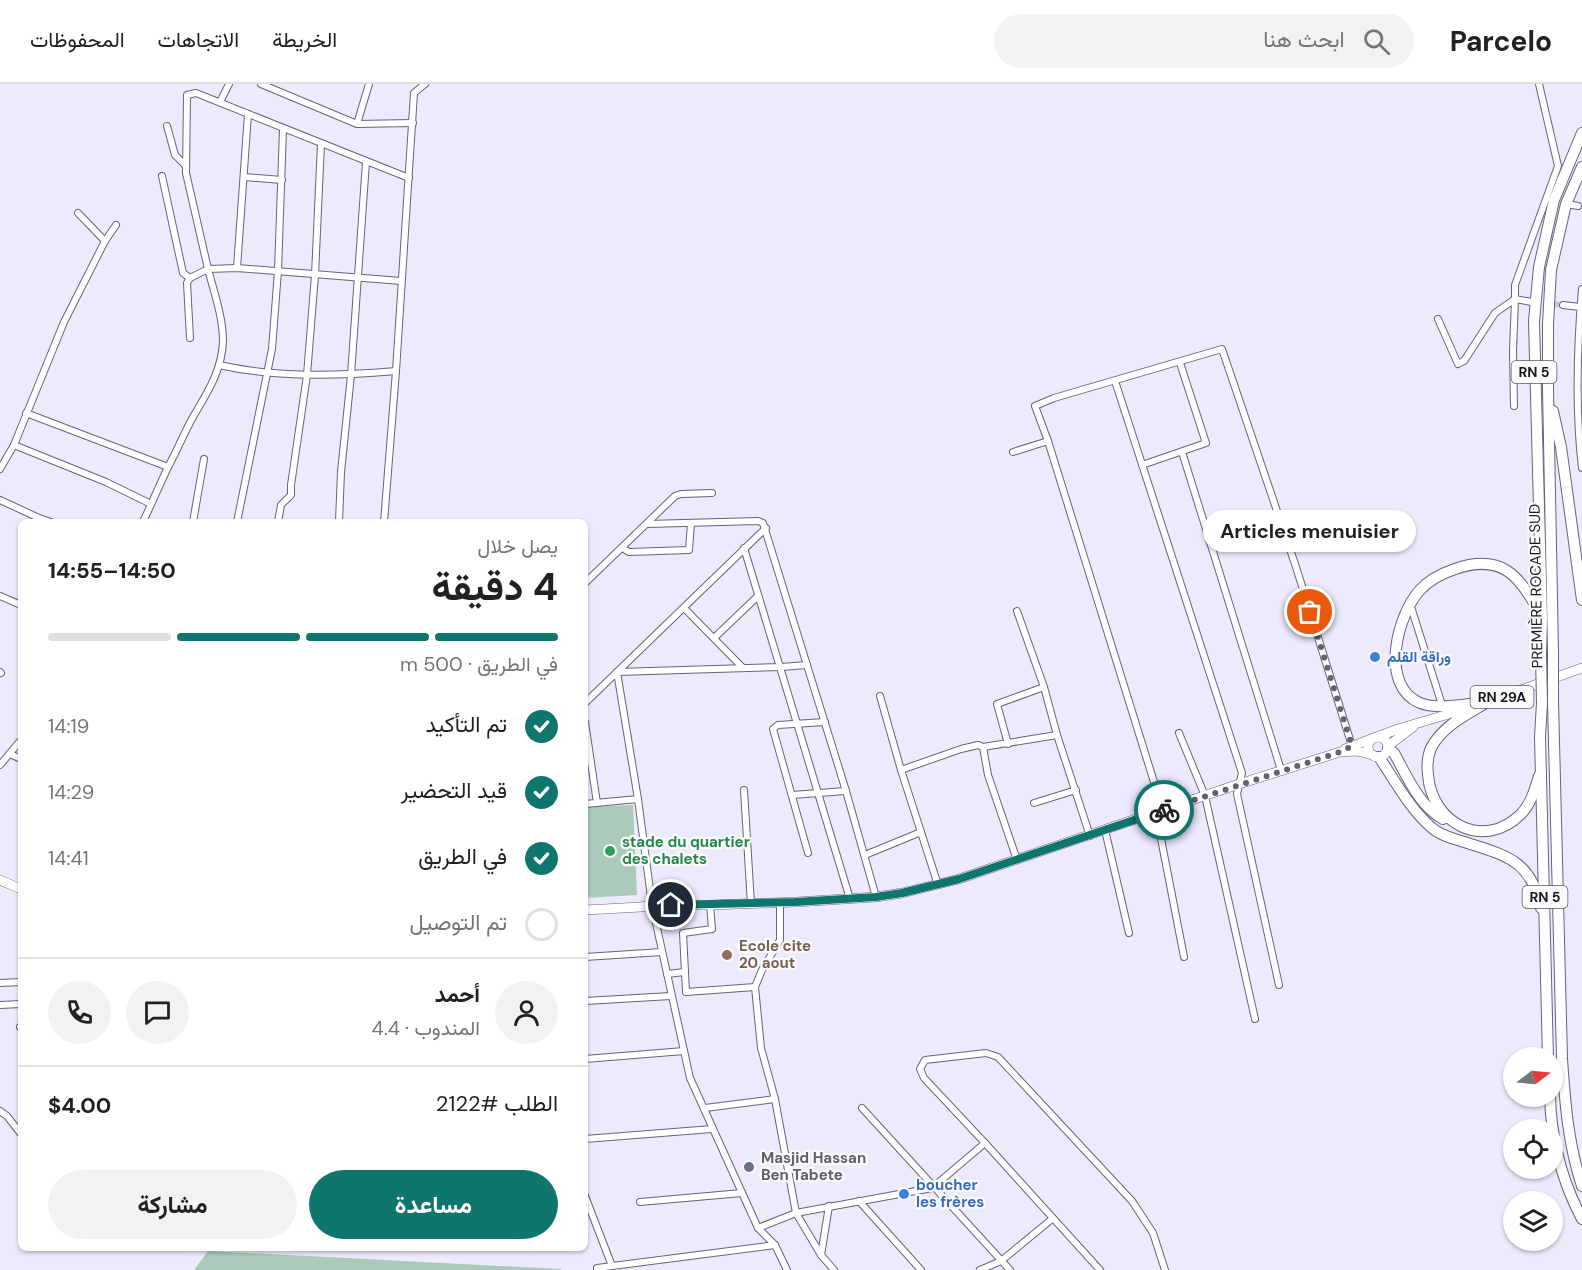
<!DOCTYPE html>
<html lang="ar">
<meta charset="utf-8">
<style>
body{margin:0;font-family:"DM Sans",Vazirmatn,sans-serif;background:#f2f2f2;color:#202124;direction:rtl;height:100vh;display:flex;flex-direction:column;font-size:22px;white-space:nowrap}
*{box-sizing:border-box;margin:0}
p{font-size:20px;color:#757577}
.icon{flex:none;width:33px;height:33px;fill:none;stroke:currentColor;stroke-width:2;stroke-linecap:round;stroke-linejoin:round}
.map{position:relative;flex:1;overflow:hidden;direction:ltr}
.sheet{position:absolute;left:18px;top:435px;width:570px;height:732px;display:flex;flex-direction:column;background:#fff;border-radius:9px;box-shadow:0 2px 4px #0004;direction:rtl}
.sheet>*{flex:none}
.needle{width:39px;rotate:74deg}
.buttons{position:absolute;left:1503px;top:963px;display:grid;gap:12px}
.buttons a{display:grid;place-items:center;width:60px;height:60px;border-radius:50%;background:#fff;box-shadow:0 2px 4px #0004;font-size:30px}
.pin{position:absolute;display:grid;place-items:center;width:51px;height:51px;color:#fff;margin:-26px;border:3px solid #fff;border-radius:50%;box-shadow:0 2px 6px #0007}
.courier{position:absolute;display:grid;place-items:center;width:60px;height:60px;margin:-30px;border:4px solid #0f766e;border-radius:50%;background:#fff;color:#222;box-shadow:0 2px 8px #0007}
.bubble{position:absolute;height:42px;border-radius:21px;background:#fff;box-shadow:0 2px 4px #0004;font-size:20px;font-weight:700;line-height:42px;text-align:center;direction:rtl}
.head em{font-style:normal;font-weight:700}
.head div{display:flex;flex-direction:column-reverse}
.head{display:flex;align-items:center;justify-content:space-between;height:102px;padding:0 30px}
h1{font-size:39px;font-weight:700;line-height:45px}
.bar{display:grid;grid-template-columns:repeat(4,1fr);gap:9px 6px;align-content:center;height:72px;padding:0 30px}
.bar i{height:8px;border-radius:4px;background:#e0e0e0}
.bar .on{background:#0f766e}
.bar p{grid-column:span 4}
.line{display:flex;align-items:center;gap:15px;padding:0 30px;border-top:2px solid #e0e0e0}
.line div{flex:1}
.round{display:grid;place-items:center;flex:none;width:63px;height:63px;border-radius:32px;background:#f2f2f2}
ol{padding:0 30px;list-style:none}
li{display:flex;align-items:center;gap:18px;height:66px}
li p{margin-inline-start:auto}
li .icon{padding:6px;border-radius:50%;background:#0f766e;color:#fff;stroke-width:4}
li:last-child{color:#757577}
li i{width:33px;height:33px;border:3px solid #e0e0e0;border-radius:50%}
.button{display:flex;gap:12px;margin-top:auto;padding:12px 30px}
.button a{flex:1;height:69px;border-radius:36px;background:#0f766e;color:#fff;font-size:24px;font-weight:700;line-height:69px;text-align:center}
.button a+a{background:#f2f2f2;color:#202124}
header{display:flex;align-items:center;gap:36px;box-sizing:border-box;height:84px;padding:0 30px;background:#fff;border-bottom:2px solid #e0e0e0}
header strong{font-size:28px}
nav{display:flex;gap:33px;margin-inline-start:auto;font-size:21px}
.search{width:420px;height:54px;background:#f2f2f2;display:flex;align-items:center;gap:15px;box-sizing:border-box;padding:0 21px;border-radius:33px;color:#757577;font-size:22px}
.map>svg:first-child{display:block}
</style>
<header>
<strong>Parcelo</strong>
<div class="search"><svg class="icon" aria-label="search" viewBox="0 0 24 24"><circle cx="10" cy="10" r="6"/><path d="M15 15l6 6"/></svg>ابحث هنا</div>
<nav><a>الخريطة</a><a>الاتجاهات</a><a>المحفوظات</a></nav>
</header>
<div class="map">
<svg width="1582" height="1186" viewBox="0 0 1582 1186">
<rect width="100%" height="100%" fill="#edeafd"/>
<!-- green -->
<g fill="#abcaba">
<path d="M 633,721 L 637,811 L 585,814 L 585,723 Z"/>
<path d="M 208,1167 L 561,1185 L 562,1186 L 194,1186 Z"/>
</g>
<g fill="none" stroke-linecap="round" stroke-linejoin="round">
<!-- minor-tunnel -->
<path stroke="#cdcadc" stroke-width="6" stroke-dasharray="6 3" stroke-linecap="butt" d="M 1535,219 L 1563,221"/>
<defs>
<g id="minor">
<path d="M 261,0 L 357,40 L 413,39"/>
<path d="M 220,18 L 229,0"/>
<path d="M 357,40 L 369,0"/>
<path d="M 167,42 L 175,71 L 186,82"/>
<path d="M 162,92 L 183,189 L 190,194"/>
<path d="M 244,93 L 282,96"/>
<path d="M 1566,120 L 1578,122"/>
<path d="M 78,129 L 105,157"/>
<path d="M 237,184 L 248,30"/>
<path d="M 401,197 L 237,184 L 208,185 L 186,89 L 187,11 L 196,9 L 409,94"/>
<path d="M 1582,205 C 1577,264 1575,325 1582,384"/>
<path d="M 1532,218 L 1515,215 L 1515,201 L 1558,82 L 1539,0"/>
<path d="M 1563,221 L 1580,223"/>
<path d="M 1438,235 L 1458,280 L 1464,277 L 1495,229 L 1515,215 L 1513,267 L 1514,322"/>
<path d="M 219,281 C 277,294 337,292 396,287"/>
<path d="M 1115,297 L 1242,689 L 1237,710 L 1279,901"/>
<path d="M 26,329 L 168,383 L 143,438"/>
<path d="M 1048,357 L 1163,727"/>
<path d="M 14,361 L 106,398 L 151,420"/>
<path d="M 1013,368 L 1048,357 L 1035,322 L 1054,314 L 1222,265 L 1296,483 L 1352,662"/>
<path d="M 1182,368 L 1281,686"/>
<path d="M 1142,381 L 1206,359 L 1180,279"/>
<path d="M 168,383 C 177,367 184,349 193,333 C 207,309 222,287 223,257 C 223,233 214,208 208,185 L 190,194 L 187,199 L 190,254"/>
<path d="M 0,385 L 14,361 L 64,238 L 105,157 L 116,141"/>
<path d="M 0,416 L 39,434 L 51,438"/>
<path d="M 193,438 L 204,375"/>
<path d="M 237,438 L 272,265 L 278,187 L 283,45"/>
<path d="M 278,438 L 281,421 L 291,411 L 291,401 L 307,291 L 315,191 L 321,60"/>
<path d="M 339,438 L 341,388 L 351,291 L 366,78"/>
<path d="M 384,438 L 396,287 L 414,9 L 425,0"/>
<path d="M 647,440 L 758,437 L 763,439 L 846,707 L 876,813"/>
<path d="M 622,464 L 629,468 L 689,466 L 691,439"/>
<path d="M 744,464 L 850,815"/>
<path d="M 585,499 L 675,412 L 681,410 L 712,409"/>
<path d="M 0,512 L 21,521"/>
<path d="M 684,524 L 743,584"/>
<path d="M 1412,526 L 1442,621"/>
<path d="M 1017,527 L 1044,603 L 1057,651 L 1090,752"/>
<path d="M 714,554 L 758,512"/>
<path d="M 0,588 L 1,589"/>
<path d="M 880,612 L 901,686 L 961,665 L 978,661 L 983,663 L 1057,651"/>
<path d="M 585,619 L 766,444"/>
<path d="M 585,638 L 597,719"/>
<path d="M 1179,649 L 1205,712 L 1255,935"/>
<path d="M 1008,660 L 997,620 L 1044,603"/>
<path d="M 983,663 L 988,691 L 1017,776"/>
<path d="M 10,670 L 21,675"/>
<path d="M 0,681 L 21,656"/>
<path d="M 901,686 L 938,801"/>
<path d="M 744,706 L 751,820"/>
<path d="M 792,711 L 846,707"/>
<path d="M 638,715 L 652,821 L 690,994 L 758,1144 L 775,1161 L 787,1186"/>
<path d="M 1034,719 L 1076,706"/>
<path d="M 585,720 L 638,715 L 617,588 L 781,583 L 807,581"/>
<path d="M 1156,729 L 1184,873"/>
<path d="M 1105,746 L 1129,849"/>
<path d="M 808,769 L 773,645 L 778,641 L 825,638"/>
<path d="M 865,771 L 921,748"/>
<path d="M 780,819 L 780,856 L 762,886 L 755,903 L 761,964 L 775,1015 L 796,1129 L 821,1171 L 834,1186"/>
<path d="M 710,821 L 712,845 L 683,849 L 686,908 L 755,903"/>
<path d="M 585,873 L 662,868"/>
<path d="M 667,890 L 685,888"/>
<path d="M 0,899 L 21,898"/>
<path d="M 585,917 L 671,912"/>
<path d="M 0,921 L 21,920"/>
<path d="M 20,943 L 21,943"/>
<path d="M 585,975 L 684,967"/>
<path d="M 705,1024 L 775,1015"/>
<path d="M 862,1024 L 1010,1186"/>
<path d="M 0,1027 L 7,1032 L 21,1050"/>
<path d="M 585,1055 L 712,1045"/>
<path d="M 585,1112 L 612,1182"/>
<path d="M 859,1117 L 921,1186"/>
<path d="M 640,1118 L 742,1109"/>
<path d="M 758,1144 L 796,1129 L 932,1104 L 985,1059"/>
<path d="M 821,1171 L 829,1122"/>
<path d="M 597,1184 L 775,1161"/>
<path d="M 980,1186 L 1001,1177 L 1052,1135"/>
<path d="M 1100,1186 L 985,1059 L 924,994 L 920,985 L 925,976 L 986,969 L 998,973 L 1132,1117 L 1153,1149 L 1165,1186"/>
</g>
<g id="primary">
<path d="M 1482,620 L 1582,584"/>
<path d="M 1377,653 L 1398,645 L 1469,624"/>
<circle cx="1378" cy="663" r="10"/>
<path d="M 1388,662 L 1413,643"/>
<path d="M 1345,665 L 1374,654"/>
<path d="M 0,796 L 21,805"/>
<path d="M 585,826 L 641,823 L 652,821 L 710,821 L 796,818 L 876,813 L 902,809 L 959,795 L 1239,700 L 1340,668 L 1357,667 L 1373,671"/>
</g>
<g id="motorway">
<path d="M 1553,327 L 1561,363 L 1582,516"/>
<path d="M 1553,567 L 1548,304 L 1548,240 L 1551,186 L 1566,120 L 1582,83"/>
<path d="M 1541,571 L 1542,534 L 1534,237 L 1539,183 L 1554,116 L 1582,49"/>
<path d="M 1488,618 C 1469,620 1437,626 1420,619 C 1379,602 1397,531 1420,506 C 1429,496 1443,489 1455,485 C 1501,469 1520,491 1540,530"/>
<path d="M 1553,618 L 1562,975 C 1565,1018 1568,1060 1582,1102"/>
<path d="M 1542,619 L 1540,653 L 1548,974"/>
<path d="M 1484,620 C 1464,632 1442,643 1431,664 C 1427,673 1427,682 1428,691 C 1432,740 1484,767 1521,730 C 1531,720 1535,705 1539,692"/>
<path d="M 1388,664 L 1394,669 C 1407,692 1419,722 1443,735"/>
<path d="M 1379,673 C 1395,697 1410,725 1432,744 C 1440,751 1451,754 1461,757 C 1503,771 1531,774 1541,824"/>
<path d="M 1550,1012 C 1551,1055 1562,1097 1582,1135"/>
</g>
</defs>
<!-- minor casing -->
<use href="#minor" stroke="#68627e" stroke-width="8"/>
<!-- primary casing -->
<use href="#primary" stroke="#68627e" stroke-width="10"/>
<!-- motorway casing -->
<use href="#motorway" stroke="#68627e" stroke-width="12"/>
<!-- minor -->
<use href="#minor" stroke="#fff" stroke-width="6"/>
<!-- primary -->
<use href="#primary" stroke="#fff" stroke-width="9"/>
<!-- motorway -->
<use href="#motorway" stroke="#fff" stroke-width="10"/>
<defs>
<g id="motorway-bridge">
<path d="M 1553,567 L 1553,618"/>
<path d="M 1541,571 L 1542,619"/>
</g>
</defs>
<!-- motorway-bridge casing -->
<use href="#motorway-bridge" stroke="#68627e" stroke-width="12" stroke-linecap="butt"/>
<!-- motorway-bridge -->
<use href="#motorway-bridge" stroke="#fff" stroke-width="10"/>
</g>
<g fill="none" stroke-linecap="round" stroke-linejoin="round">
<!-- done -->
<path stroke="#63616f" stroke-width="6" stroke-dasharray="0 10.8" d="M 1164,726 L 1340,668 L 1352,662 L 1310,528"/>
<!-- route -->
<path stroke="#0f766e" stroke-width="8" d="M 671,821 L 795,818 L 876,813 L 902,809 L 959,795 L 1164,726"/>
</g>
<!-- markers -->
<g fill="#3f7fe0" stroke="#fafafa" stroke-width="2">
<circle cx="1375" cy="573" r="6"/>
<circle cx="904" cy="1110" r="6"/>
</g>
<circle fill="#2e9e5b" stroke="#fafafa" stroke-width="2" cx="610" cy="767" r="6"/>
<circle fill="#8d6e63" stroke="#fafafa" stroke-width="2" cx="727" cy="871" r="6"/>
<circle fill="#6b7280" stroke="#fafafa" stroke-width="2" cx="749" cy="1083" r="6"/>
<g text-anchor="middle" stroke-width="4.5" stroke-linejoin="round" paint-order="stroke">
<!-- shield labels -->
<g fill="#fafafa" stroke="#5c5b63" stroke-width="1.5">
<rect x="1511.5" y="277" width="45" height="22" rx="4.5"/>
<rect x="1470.5" y="602" width="63" height="22" rx="4.5"/>
<rect x="1522.5" y="802" width="45" height="22" rx="4.5"/>
</g>
<g font-size="14" font-weight="bold" fill="#191722">
<text x="1534" y="293">RN 5</text>
<text x="1502" y="618">RN 29A</text>
<text x="1545" y="818">RN 5</text>
</g>
<!-- street labels -->
<g font-size="15" fill="#191722" stroke="#fafafa">
<text transform="translate(1536 502) rotate(-91)" y="5">PREMIÈRE ROCADE SUD</text>
</g>
<!-- shop labels -->
<g font-size="15" font-weight="bold" fill="#366cbe" stroke="#fafafa" text-anchor="start">
<text x="1387" y="578">وراقة القلم</text>
<text x="916" y="1106">boucher<tspan x="916" dy="17">les frères</tspan></text>
</g>
<!-- leisure labels -->
<g font-size="15" font-weight="bold" fill="#27864d" stroke="#fafafa" text-anchor="start">
<text x="622" y="763">stade du quartier<tspan x="622" dy="17">des chalets</tspan></text>
</g>
<!-- education labels -->
<g font-size="15" font-weight="bold" fill="#785e54" stroke="#fafafa" text-anchor="start">
<text x="739" y="867">Ecole cite<tspan x="739" dy="17">20 aout</tspan></text>
</g>
<!-- worship labels -->
<g font-size="15" font-weight="bold" fill="#5b616d" stroke="#fafafa" text-anchor="start">
<text x="761" y="1079">Masjid Hassan<tspan x="761" dy="17">Ben Tabete</tspan></text>
</g>
</g>
</svg>
<div class="buttons">
<a><svg class="needle" viewBox="-14 -14 28 28"><path d="M0-13l5 13h-10z" fill="#e53935"/><path d="M0 13l5-13h-10z" fill="#757577"/></svg></a>
<a><svg class="icon" aria-label="locate" viewBox="0 0 24 24"><circle cx="12" cy="12" r="6"/><path d="M12 2v4M12 18v4M2 12h4M18 12h4"/></svg></a>
<a><svg class="icon" aria-label="layers" viewBox="0 0 24 24"><path d="M12 4l9 5-9 5-9-5zM3 14l9 5 9-5"/></svg></a>
</div>
<div class="pin" style="left:1310px;top:528px;background:#ea580c"><svg class="icon" aria-label="bag" viewBox="0 0 24 24"><path d="M5 8h14l-1 12H6zM9 8a3 3 0 0 1 6 0"/></svg></div>
<div class="pin" style="left:671px;top:821px;background:#1f2937"><svg class="icon" aria-label="home" viewBox="0 0 24 24"><path d="M3 11l9-7 9 7M6 9v11h12V9"/></svg></div>
<div class="courier" style="left:1164px;top:726px"><svg class="icon" aria-label="bike" viewBox="0 0 24 24"><circle cx="6" cy="16" r="4"/><circle cx="18" cy="16" r="4"/><path d="M6 16l4-8h5l3 8M10 8l3 8H6M13 5h3"/></svg></div>
<div class="bubble" style="left:1203px;top:426px;width:213px">Articles menuisier</div>
<section class="sheet">
<div class="head"><div><h1>4 دقيقة</h1><p>يصل خلال</p></div><em>14:50–14:55</em></div>
<div class="bar"><i class="on"></i><i class="on"></i><i class="on"></i><i></i><p>في الطريق · 500 m</p></div>
<ol>
<li><svg class="icon" aria-label="check" viewBox="0 0 24 24"><path d="M5 12l5 5 9-10"/></svg>تم التأكيد<p>14:19</p></li>
<li><svg class="icon" aria-label="check" viewBox="0 0 24 24"><path d="M5 12l5 5 9-10"/></svg>قيد التحضير<p>14:29</p></li>
<li><svg class="icon" aria-label="check" viewBox="0 0 24 24"><path d="M5 12l5 5 9-10"/></svg>في الطريق<p>14:41</p></li>
<li><i></i>تم التوصيل</li>
</ol>
<div class="line" style="height:108px"><a class="round"><svg class="icon" aria-label="person" viewBox="0 0 24 24"><circle cx="12" cy="8" r="4"/><path d="M4 21q1-7 8-7t8 7"/></svg></a><div><b>أحمد</b><p>المندوب · 4.4</p></div><a class="round"><svg class="icon" aria-label="chat" viewBox="0 0 24 24"><path d="M4 5h16v11H9l-5 4z"/></svg></a><a class="round"><svg class="icon" aria-label="phone" viewBox="0 0 24 24"><path d="M5 4h4l2 5-3 2q2 4 5 5l2-3 5 2v4C11 20 4 13 5 4z"/></svg></a></div>
<div class="line" style="height:78px"><div>الطلب #2122</div><b>$4.00</b></div>
<div class="button"><a>مساعدة</a><a>مشاركة</a></div>
</section>
</div>
